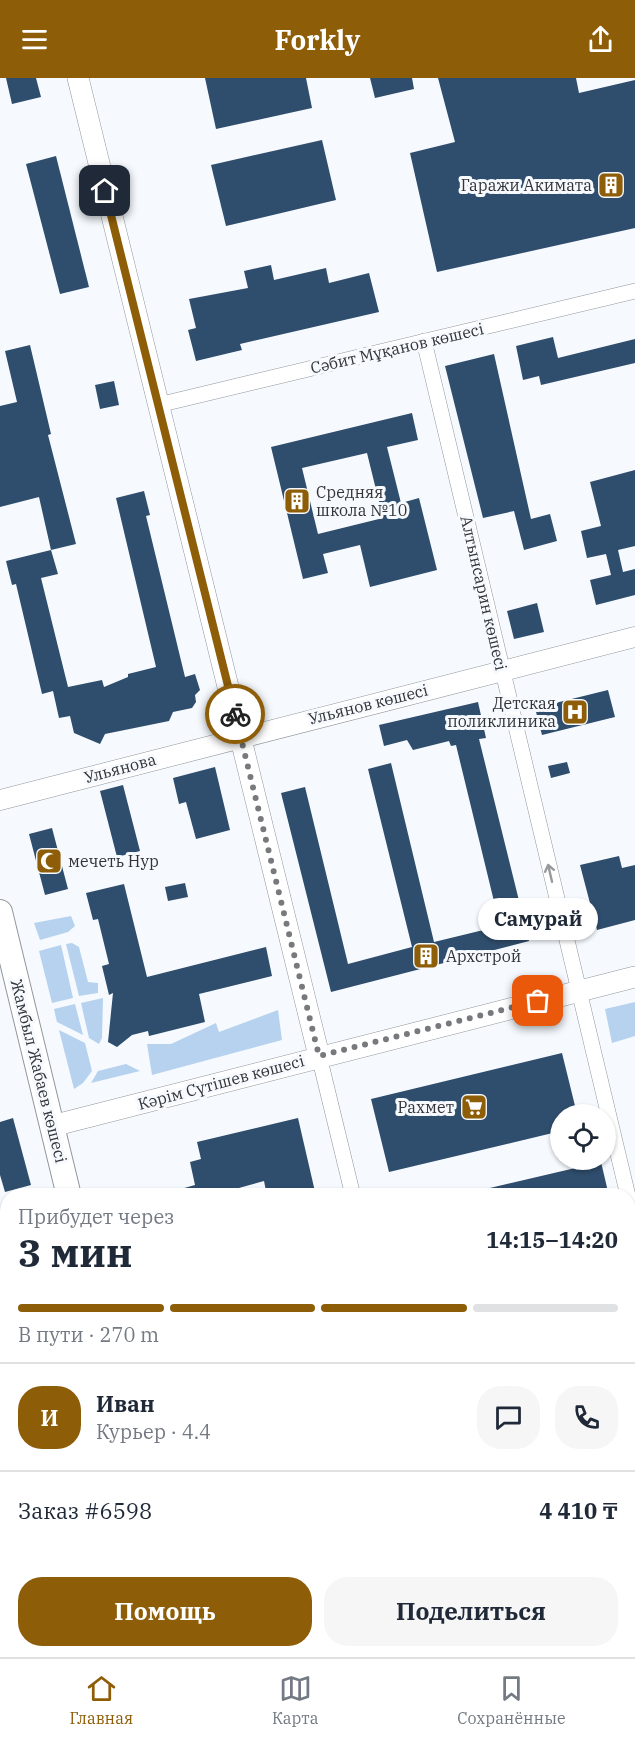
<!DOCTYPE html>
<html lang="ru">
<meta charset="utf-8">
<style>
body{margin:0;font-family:"IBM Plex Serif",serif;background:#f6f6f7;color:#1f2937;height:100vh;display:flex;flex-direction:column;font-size:22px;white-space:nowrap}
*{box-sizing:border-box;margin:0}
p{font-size:20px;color:#747a83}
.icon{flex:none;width:33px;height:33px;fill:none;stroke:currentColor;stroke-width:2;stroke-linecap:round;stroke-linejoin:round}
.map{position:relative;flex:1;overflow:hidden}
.details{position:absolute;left:0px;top:1110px;width:636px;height:470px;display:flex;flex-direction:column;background:#fff;border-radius:24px 24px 0 0;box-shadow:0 2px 4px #0004}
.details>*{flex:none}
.buttons{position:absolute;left:550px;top:1026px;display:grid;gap:12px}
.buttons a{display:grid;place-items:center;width:66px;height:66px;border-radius:50%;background:#fff;box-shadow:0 2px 4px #0004;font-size:30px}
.pin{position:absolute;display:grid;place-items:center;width:51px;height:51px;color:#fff;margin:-26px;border-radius:12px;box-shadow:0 3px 9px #0006}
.courier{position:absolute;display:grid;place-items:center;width:60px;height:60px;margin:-30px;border:4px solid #8e5d08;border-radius:50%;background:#fff;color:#222;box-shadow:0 2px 8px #0007}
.bubble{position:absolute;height:42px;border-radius:21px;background:#fff;box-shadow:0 2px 4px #0004;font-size:20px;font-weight:700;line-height:42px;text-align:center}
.headline em{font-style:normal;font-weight:700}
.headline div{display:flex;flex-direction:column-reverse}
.headline{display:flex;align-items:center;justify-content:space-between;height:102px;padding:0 18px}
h1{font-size:39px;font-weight:700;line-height:45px}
.bar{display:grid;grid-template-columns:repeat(4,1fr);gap:9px 6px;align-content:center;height:72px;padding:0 18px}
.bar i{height:8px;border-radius:4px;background:#e0e1e3}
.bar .current{background:#8e5d08}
.bar p{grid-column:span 4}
.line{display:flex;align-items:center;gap:15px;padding:0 18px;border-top:2px solid #e0e1e3}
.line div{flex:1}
.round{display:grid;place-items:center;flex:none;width:63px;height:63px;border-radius:24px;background:#f6f6f7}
.action{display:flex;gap:12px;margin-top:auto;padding:12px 18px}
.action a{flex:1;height:69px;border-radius:24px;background:#8e5d08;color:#fff;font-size:24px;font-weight:700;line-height:69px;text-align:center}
.action a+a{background:#f6f6f7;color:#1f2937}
header{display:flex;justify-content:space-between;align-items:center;height:78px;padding:0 18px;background:#8e5d08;color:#fff;font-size:27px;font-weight:700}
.tabs{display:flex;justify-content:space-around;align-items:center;height:84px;border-top:2px solid #e0e1e3;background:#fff;font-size:16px;color:#747a83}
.tabs a{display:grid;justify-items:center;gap:3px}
.tabs .current{color:#8e5d08}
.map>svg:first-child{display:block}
</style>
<header><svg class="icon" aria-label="menu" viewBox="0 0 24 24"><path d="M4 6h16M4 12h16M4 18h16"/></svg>Forkly<svg class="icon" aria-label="share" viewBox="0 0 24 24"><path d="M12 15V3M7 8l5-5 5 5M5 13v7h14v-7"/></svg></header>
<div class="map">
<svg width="635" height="1579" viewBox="0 0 635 1579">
<rect width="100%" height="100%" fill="#f6fafe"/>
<!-- green -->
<g fill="#b6d2ef">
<path d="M 71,838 L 75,848 L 68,854 L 40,862 L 34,845 Z"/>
<path d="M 72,865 L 79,869 L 88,904 L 98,905 L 98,915 L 79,918 L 66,866 Z"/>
<path d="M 61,867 L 73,920 L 52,925 L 39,873 Z"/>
<path d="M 103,920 L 102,960 L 99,966 L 89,960 L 81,925 Z"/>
<path d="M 635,924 L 635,958 L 612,965 L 605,931 Z"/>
<path d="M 75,926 L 83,957 L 57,944 L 54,931 Z"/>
<path d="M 278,932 L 282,962 L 152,997 L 147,966 L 171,966 L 216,945 L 219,954 Z"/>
<path d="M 59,952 L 85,965 L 92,993 L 83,1005 L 74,1011 Z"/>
<path d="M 126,986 L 140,993 L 91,1005 L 98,993 Z"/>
<path d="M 635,1279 L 635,1360 L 629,1362 L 629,1281 Z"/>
<path d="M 207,1572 L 265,1572 L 264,1579 L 209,1579 Z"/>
<path d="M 298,1572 L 378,1572 L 380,1579 L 299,1579 Z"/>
</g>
<!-- building -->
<g fill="#2f4d6c" fill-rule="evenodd">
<path d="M 6,0 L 36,0 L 41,19 L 12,26 Z"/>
<path d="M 205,0 L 306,0 L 312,30 L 216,51 Z"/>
<path d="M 370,0 L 412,0 L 414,11 L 375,20 Z"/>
<path d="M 438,0 L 576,0 L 579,15 L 635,2 L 635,150 L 437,194 L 410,75 L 455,64 Z"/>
<path d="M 322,62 L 336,122 L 226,148 L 211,87 Z"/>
<path d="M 56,78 L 89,209 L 60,216 L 26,86 Z"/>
<path d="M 271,187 L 274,202 L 326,190 L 329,205 L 369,195 L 379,234 L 240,266 L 242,272 L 196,283 L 188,252 L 196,250 L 189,221 L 248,210 L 244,193 Z"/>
<path d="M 553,259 L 558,280 L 635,261 L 635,285 L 541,307 L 539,298 L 523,302 L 516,268 Z"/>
<path d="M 30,267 L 51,356 L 48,357 L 76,466 L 51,472 L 39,419 L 0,429 L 0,328 L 17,324 L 5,273 Z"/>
<path d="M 494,276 L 531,441 L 550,436 L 557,463 L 524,472 L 514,433 L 483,440 L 445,288 Z"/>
<path d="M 114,303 L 119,327 L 100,331 L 95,307 Z"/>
<path d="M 412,335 L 418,362 L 387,369 L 401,425 L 419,420 L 437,492 L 370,509 L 360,467 L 323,476 L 328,495 L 303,501 L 271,369 ZM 367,375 L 383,440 L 318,456 L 302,390 Z"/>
<path d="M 635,392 L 635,468 L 618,472 L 623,494 L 635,491 L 635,517 L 596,527 L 590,502 L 611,497 L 606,476 L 587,480 L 581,453 L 601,448 L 590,404 Z"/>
<path d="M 144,413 L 150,437 L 146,438 L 185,599 L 195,596 L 200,612 L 195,617 L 196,624 L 192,630 L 173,634 L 169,643 L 105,656 L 100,666 L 74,655 L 70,638 L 59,640 L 53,613 L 42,616 L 16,506 L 12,507 L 6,483 L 51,472 L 58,496 L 41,500 L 68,609 L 102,602 L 104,609 L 128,599 L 128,596 L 156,589 L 116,420 Z"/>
<path d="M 537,525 L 544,554 L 514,561 L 507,533 Z"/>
<path d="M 608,612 L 615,639 L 542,657 L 535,630 Z"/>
<path d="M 478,624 L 486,660 L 479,661 L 529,863 L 331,914 L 281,715 L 305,709 L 348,886 L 412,869 L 368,691 L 391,685 L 434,864 L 500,848 L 456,667 L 451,668 L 449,663 L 413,672 L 407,662 L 384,668 L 379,647 Z"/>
<path d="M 567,684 L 570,695 L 551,700 L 548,688 Z"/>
<path d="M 215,689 L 230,752 L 196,761 L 186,724 L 179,726 L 173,700 Z"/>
<path d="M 123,707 L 140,773 L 117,779 L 100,713 Z"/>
<path d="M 52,750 L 68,811 L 45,817 L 29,756 Z"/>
<path d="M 619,778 L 622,790 L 635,787 L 635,842 L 597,852 L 580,787 Z"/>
<path d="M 185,805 L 188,819 L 168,823 L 165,809 Z"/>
<path d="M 124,806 L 147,899 L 266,869 L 272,898 L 199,916 L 205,944 L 149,958 L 148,953 L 132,957 L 117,969 L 108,964 L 113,915 L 109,917 L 102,888 L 109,886 L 98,841 L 93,842 L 86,815 Z"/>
<path d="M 562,975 L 577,1036 L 561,1036 L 561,1053 L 389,1094 L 371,1021 Z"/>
<path d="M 13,1040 L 31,1107 L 5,1114 L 0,1097 L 0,1044 Z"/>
<path d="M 298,1040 L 316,1118 L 267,1118 L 264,1103 L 210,1118 L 170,1118 L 170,1114 L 195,1107 L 190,1084 L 201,1081 L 197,1064 Z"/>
<path d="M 601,1084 L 609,1118 L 478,1118 L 477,1113 Z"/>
</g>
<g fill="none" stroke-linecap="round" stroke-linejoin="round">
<defs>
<g id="pedestrian">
<path d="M 628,1252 L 635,1250"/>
<path d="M 0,1406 L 8,1404"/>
</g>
<g id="minor">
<path d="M 424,263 L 628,1118"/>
<path d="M 158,327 L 635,213"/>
<path d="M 319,978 L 353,1118"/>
<path d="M 628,1121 L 635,1148"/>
<path d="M 465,1572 L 467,1579"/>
</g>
<path id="tertiary" d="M 0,722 L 635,559"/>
<g id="secondary">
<path d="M 78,0 L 319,978"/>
<path d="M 52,1048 L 635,899"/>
</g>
<g id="primary">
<path d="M 0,834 L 69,1118"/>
<path d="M 183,1572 L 184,1579"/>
</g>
</defs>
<!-- pedestrian casing -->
<use href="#pedestrian" stroke="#91979d" stroke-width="14"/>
<!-- minor casing -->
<use href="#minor" stroke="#91979d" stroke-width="16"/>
<!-- tertiary casing -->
<use href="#tertiary" stroke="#91979d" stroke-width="21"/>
<!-- secondary casing -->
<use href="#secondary" stroke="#91979d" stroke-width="22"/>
<!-- primary casing -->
<use href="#primary" stroke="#91979d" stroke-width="26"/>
<!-- pedestrian -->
<use href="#pedestrian" stroke="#fff" stroke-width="12"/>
<!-- minor -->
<use href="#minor" stroke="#fff" stroke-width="15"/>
<!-- tertiary -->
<use href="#tertiary" stroke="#fff" stroke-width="20"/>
<!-- secondary -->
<use href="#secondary" stroke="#fff" stroke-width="21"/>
<!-- primary -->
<use href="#primary" stroke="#fff" stroke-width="24"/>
</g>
<!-- one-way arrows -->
<defs><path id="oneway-shaft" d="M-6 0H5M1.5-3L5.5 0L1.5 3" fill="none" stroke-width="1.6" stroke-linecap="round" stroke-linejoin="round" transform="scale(1.5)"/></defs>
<use stroke="#989a9b" href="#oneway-shaft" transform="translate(550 795) rotate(-103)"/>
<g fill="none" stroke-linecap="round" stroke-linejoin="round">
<!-- done -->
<path stroke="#77797d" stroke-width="6" stroke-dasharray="0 10.8" d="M 235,636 L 319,978 L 538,923"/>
<!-- route -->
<path stroke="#8e5d08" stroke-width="8" d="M 105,113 L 235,636"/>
</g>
<!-- icons -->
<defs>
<symbol id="building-square" viewBox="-11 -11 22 22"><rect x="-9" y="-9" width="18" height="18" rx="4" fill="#8e5d08" stroke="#f6fafe"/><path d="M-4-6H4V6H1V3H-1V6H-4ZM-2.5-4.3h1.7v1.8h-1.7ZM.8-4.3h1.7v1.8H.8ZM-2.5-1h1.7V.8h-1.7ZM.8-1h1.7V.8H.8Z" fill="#fff"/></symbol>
<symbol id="hospital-square" viewBox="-11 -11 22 22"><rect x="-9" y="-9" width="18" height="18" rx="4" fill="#8e5d08" stroke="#f6fafe"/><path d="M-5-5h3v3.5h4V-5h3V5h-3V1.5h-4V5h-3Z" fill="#fff"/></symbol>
<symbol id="mosque-square" viewBox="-11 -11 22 22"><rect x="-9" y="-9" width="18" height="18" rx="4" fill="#8e5d08" stroke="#f6fafe"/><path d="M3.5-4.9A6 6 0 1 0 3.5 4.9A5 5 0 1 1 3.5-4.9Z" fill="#fff"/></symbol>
<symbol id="supermarket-square" viewBox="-11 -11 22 22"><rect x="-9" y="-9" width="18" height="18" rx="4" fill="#8e5d08" stroke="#f6fafe"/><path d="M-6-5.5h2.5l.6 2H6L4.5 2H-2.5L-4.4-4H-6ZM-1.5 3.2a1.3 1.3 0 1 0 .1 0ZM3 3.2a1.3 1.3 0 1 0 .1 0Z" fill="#fff"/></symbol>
</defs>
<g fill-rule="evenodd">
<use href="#building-square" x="596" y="92" width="30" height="30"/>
<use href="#building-square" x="282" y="408" width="30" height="30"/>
<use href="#hospital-square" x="560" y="619" width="30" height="30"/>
<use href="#mosque-square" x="34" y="768" width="30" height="30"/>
<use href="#building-square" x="411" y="863" width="30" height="30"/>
<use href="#supermarket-square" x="459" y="1014" width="30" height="30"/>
</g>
<g text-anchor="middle" stroke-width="6" stroke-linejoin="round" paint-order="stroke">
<!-- poi labels -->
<g font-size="16" fill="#323437" stroke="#f6fafe" text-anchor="end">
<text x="592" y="113">Гаражи Акимата</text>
<text x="316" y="420" text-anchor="start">Средняя<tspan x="316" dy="18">школа №10</tspan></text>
<text x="556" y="631">Детская<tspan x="556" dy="18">поликлиника</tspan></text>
<text x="68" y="789" text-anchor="start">мечеть Нур</text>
<text x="446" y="884" text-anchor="start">Архстрой</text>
<text x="454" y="1035">Рахмет</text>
</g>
<!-- street labels -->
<g font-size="16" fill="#323437" stroke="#f6fafe">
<text transform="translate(397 270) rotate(-13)" y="6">Сәбит Мұқанов көшесі</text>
<text transform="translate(484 515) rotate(77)" y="6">Алтынсарин көшесі</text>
<text transform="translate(368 626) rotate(-14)" y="6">Ульянов көшесі</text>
<text transform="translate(120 690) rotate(-15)" y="6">Ульянова</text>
<text transform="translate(39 993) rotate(76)" y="6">Жамбыл Жабаев көшесі</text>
<text transform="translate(221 1004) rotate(-15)" y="6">Кәрім Сүтішев көшесі</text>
</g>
</g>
</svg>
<div class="buttons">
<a><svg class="icon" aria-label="locate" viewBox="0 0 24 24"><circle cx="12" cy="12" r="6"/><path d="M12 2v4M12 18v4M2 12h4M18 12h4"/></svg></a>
</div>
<div class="pin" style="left:538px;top:923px;background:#ea580c"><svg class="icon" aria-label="bag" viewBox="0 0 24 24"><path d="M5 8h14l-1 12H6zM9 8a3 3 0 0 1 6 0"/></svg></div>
<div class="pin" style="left:105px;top:113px;background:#1f2937"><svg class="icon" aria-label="home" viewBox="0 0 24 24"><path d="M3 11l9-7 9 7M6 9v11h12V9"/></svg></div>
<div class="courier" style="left:235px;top:636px"><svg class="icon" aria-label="bike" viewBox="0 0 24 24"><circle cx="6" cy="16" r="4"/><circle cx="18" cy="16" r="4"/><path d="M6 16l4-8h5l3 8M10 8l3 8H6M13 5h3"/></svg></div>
<div class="bubble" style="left:478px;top:820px;width:120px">Самурай</div>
<section class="details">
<div class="headline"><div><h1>3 мин</h1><p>Прибудет через</p></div><em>14:15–14:20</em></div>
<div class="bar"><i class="current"></i><i class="current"></i><i class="current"></i><i></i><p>В пути · 270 m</p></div>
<div class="line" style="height:108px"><b class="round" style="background:#8e5d08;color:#fff">И</b><div><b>Иван</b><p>Курьер · 4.4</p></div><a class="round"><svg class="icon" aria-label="chat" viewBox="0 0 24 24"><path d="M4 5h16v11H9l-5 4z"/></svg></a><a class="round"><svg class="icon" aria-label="phone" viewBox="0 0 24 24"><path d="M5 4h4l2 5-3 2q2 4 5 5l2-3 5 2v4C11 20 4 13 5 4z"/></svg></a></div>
<div class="line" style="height:78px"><div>Заказ #6598</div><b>4 410 ₸</b></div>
<div class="action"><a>Помощь</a><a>Поделиться</a></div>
</section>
</div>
<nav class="tabs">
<a class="current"><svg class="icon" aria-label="home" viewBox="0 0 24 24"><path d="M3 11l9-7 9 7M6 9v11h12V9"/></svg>Главная</a>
<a><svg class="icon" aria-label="map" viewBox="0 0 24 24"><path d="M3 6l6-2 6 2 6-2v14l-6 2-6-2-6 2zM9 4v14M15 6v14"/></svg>Карта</a>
<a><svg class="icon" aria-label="saved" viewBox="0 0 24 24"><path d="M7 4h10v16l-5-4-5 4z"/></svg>Сохранённые</a>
</nav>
